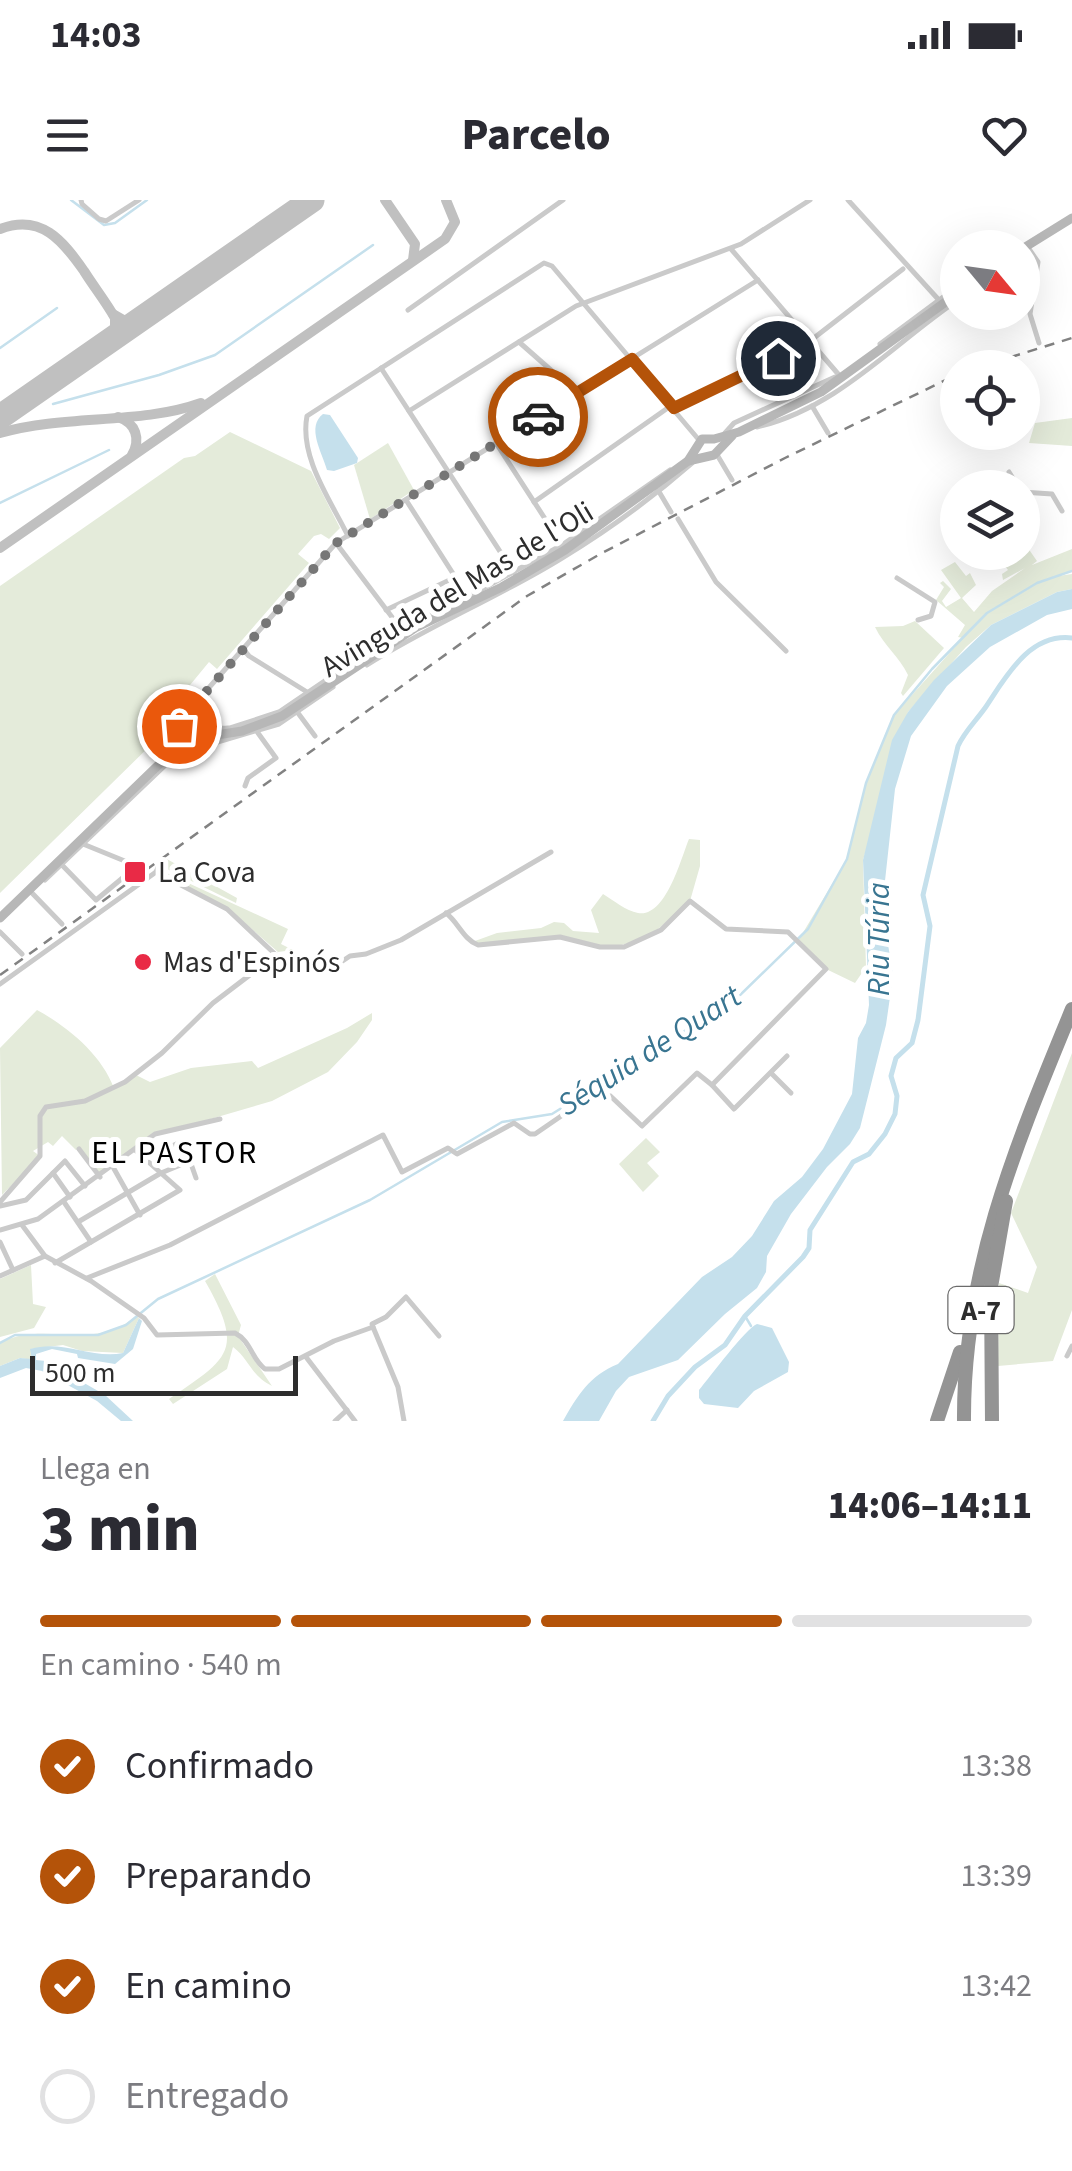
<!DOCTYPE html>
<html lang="es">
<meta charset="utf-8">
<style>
body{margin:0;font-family:"Source Sans 3",sans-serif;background:#f2f2f3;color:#2b2b33;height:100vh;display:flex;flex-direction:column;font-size:38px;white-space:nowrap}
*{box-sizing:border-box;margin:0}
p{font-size:32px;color:#7c7c81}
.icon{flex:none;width:55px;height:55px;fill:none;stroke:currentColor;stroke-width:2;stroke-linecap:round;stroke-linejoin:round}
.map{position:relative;height:1221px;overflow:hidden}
.side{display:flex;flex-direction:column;background:#fff;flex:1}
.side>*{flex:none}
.needle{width:65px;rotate:119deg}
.buttons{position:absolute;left:940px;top:30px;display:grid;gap:20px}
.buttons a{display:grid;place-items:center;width:100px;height:100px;border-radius:50%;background:#fff;box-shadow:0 10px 40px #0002;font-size:50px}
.scale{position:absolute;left:30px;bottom:25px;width:268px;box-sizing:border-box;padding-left:10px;border:5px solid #2d2d2d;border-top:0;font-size:28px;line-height:35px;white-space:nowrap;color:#2d2d2d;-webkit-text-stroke:8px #fff;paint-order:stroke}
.pin{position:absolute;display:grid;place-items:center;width:85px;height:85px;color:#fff;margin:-42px;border:5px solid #fff;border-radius:50%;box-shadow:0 2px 10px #0007}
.courier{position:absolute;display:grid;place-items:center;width:100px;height:100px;margin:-50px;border:8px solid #b45309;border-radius:50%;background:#fff;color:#222;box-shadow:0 2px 12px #0007}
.headline em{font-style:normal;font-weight:800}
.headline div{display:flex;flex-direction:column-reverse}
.headline{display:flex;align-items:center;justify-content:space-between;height:170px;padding:0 40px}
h1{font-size:65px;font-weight:800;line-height:75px}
.bar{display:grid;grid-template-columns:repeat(4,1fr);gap:15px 10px;align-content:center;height:120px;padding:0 40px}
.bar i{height:12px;border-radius:8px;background:#e1e1e2}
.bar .on{background:#b45309}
.bar p{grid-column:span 4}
ol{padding:0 40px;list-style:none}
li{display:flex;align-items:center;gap:30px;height:110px}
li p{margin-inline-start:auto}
li .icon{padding:10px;border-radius:50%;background:#b45309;color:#fff;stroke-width:4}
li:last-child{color:#7c7c81}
li i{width:55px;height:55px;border:5px solid #e1e1e2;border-radius:50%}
.status{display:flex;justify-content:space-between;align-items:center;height:70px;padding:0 50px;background:#fff;direction:ltr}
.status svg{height:28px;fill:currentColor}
header{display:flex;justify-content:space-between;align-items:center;height:130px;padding:0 40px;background:#fff;font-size:45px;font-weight:800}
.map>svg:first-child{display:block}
</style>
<div class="status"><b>14:03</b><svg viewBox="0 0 49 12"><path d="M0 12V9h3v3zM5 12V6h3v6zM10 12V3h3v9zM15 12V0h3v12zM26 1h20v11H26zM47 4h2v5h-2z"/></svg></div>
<header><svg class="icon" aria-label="menu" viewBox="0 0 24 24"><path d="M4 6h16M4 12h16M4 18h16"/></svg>Parcelo<svg class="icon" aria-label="heart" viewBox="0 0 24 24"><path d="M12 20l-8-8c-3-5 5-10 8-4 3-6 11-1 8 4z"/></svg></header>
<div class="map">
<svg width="1072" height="1221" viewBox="0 0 1072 1221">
<rect width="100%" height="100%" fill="#fff"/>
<!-- green -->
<g fill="#e4ebda">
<path d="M 1072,218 L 1072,246 L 1029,243 L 1035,223 Z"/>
<path d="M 230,232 L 311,271 L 340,328 L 329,339 L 321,334 L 314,336 L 298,354 L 309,363 L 217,469 L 209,462 L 181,496 L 176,515 L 158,538 L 0,693 L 0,386 L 184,258 L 195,256 Z"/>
<path d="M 388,243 L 414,290 L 370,319 L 354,265 Z"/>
<path d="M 1023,341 L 1037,361 L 1032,365 L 1072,349 L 1072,371 L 1058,376 L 1072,374 L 1072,389 L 1057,392 L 991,425 L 966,447 L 908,512 L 863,660 L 866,767 L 855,783 L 826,769 L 798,741 L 847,659 L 866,583 L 894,515 L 963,438 L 958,437 L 965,425 L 936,400 L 944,387 L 940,383 L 943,381 L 951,389 L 942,401 L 946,407 L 961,398 L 941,370 L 955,362 L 966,376 L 970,373 L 976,385 L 962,398 L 974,412 L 992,391 L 1025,368 L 1003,380 L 1002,374 L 1008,370 L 1002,362 L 981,369 L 975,353 L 1022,352 Z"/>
<path d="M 915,421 L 944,448 L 903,496 L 901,493 L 908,475 C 899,456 884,446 875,427 L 903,426 Z"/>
<path d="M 689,639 L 700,640 L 700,666 L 690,701 L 649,737 L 611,748 L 567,737 L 478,745 L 475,741 L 497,733 L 541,728 L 554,722 L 564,723 L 573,731 L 599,733 L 591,710 L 603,694 C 613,700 626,711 638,713 C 666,718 681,658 689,639 Z"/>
<path d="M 165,658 L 237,698 L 236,703 L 163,667 L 160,670 L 288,729 L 281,744 L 293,750 L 278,752 L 230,710 L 158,671 Z"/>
<path d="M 37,810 C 68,827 101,854 114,888 L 136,875 L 150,882 L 191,868 L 252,861 L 258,868 L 347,828 L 372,813 L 372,820 L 357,842 L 328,872 L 272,901 L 183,927 L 154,932 L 100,973 L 79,948 L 76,950 L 62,936 L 53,946 L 48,942 L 33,951 L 40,956 L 2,995 L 0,848 Z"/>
<path d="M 1072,853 L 1072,1110 L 1053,1161 L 998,1166 L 999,1083 L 1028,1093 L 1037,1067 L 1011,1013 Z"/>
<path d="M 646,938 L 660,952 L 647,963 L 659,976 L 643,992 L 619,964 Z"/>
<path d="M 31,1065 L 33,1104 L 46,1107 L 34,1128 L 0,1137 L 0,1079 Z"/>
<path d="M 215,1074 L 241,1125 L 238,1136 L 272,1186 C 251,1176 250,1160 233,1147 L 227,1169 L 173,1204 L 169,1199 C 229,1158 245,1151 205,1081 Z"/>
<path d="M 137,1115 L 139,1118 L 123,1153 L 82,1151 L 63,1145 L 31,1149 L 33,1160 L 20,1158 L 0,1166 L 0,1143 C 44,1119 94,1154 137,1115 Z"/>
</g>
<!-- water -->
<g fill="#c5e0ec">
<path d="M 323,214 L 330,215 L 358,258 L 357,263 L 334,271 L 327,270 C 322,252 306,227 323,214 Z"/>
<path d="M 1072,389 L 1072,409 L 1047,415 L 990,447 L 947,486 L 911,536 L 895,589 L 884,690 L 883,712 L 893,776 L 886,825 L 860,928 L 850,944 L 827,967 L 791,1014 L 767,1056 L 766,1072 L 757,1088 L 725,1114 L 678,1160 L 629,1177 L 616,1191 L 599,1221 L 563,1221 C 578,1195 589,1176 618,1164 L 702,1077 L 732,1057 L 752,1036 L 774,1001 L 802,977 L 823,949 L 852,894 L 858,838 L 866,823 L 869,805 L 863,660 L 892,540 L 908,512 L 934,480 L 991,425 L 1057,392 Z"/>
<path d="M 139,1118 L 142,1121 L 133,1149 L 115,1164 L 78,1158 L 77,1154 L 52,1149 L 36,1154 L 36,1160 L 46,1161 L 105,1195 L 133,1221 L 121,1221 L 97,1201 L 42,1171 L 26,1168 L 0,1178 L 0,1166 L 20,1158 L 32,1159 L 30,1149 C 63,1139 90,1159 123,1153 Z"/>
<path d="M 757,1124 L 772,1128 L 789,1162 L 788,1172 L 754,1191 L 738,1208 L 704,1204 L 699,1198 L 699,1190 C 710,1177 746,1128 757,1124 Z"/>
</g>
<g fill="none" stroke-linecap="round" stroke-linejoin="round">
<!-- stream -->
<g stroke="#c5e0ec" stroke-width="2.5">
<path d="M 71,0 L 104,25 L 115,23 L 147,0"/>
<path d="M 0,148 L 57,108"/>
<path d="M 53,204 L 159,175 L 215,155 L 373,45"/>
<path d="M 0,303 L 109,250"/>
<path d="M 745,1116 L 751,1126"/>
<path d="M 0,1143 L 15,1135 L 98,1135 L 126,1125 L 158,1099 L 370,1000 L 502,922 L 552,914 L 737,798 L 808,729 L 847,659 L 866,583 L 894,515 L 932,469 L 987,413 L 1037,383 L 1072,371"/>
</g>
<!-- canal -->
<path stroke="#c5e0ec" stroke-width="5" d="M 653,1221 L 668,1196 L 695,1167 L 725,1145 L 745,1116 L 803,1057 L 809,1048 L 810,1030 L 853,962 L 869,954 L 885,934 L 895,914 L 897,896 L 891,876 L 896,858 L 912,843 L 918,820 L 930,726 L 923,695 L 958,546 C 965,531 975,522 985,508 C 1006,477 1029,433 1072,438"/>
<!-- taxiway -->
<g stroke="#c0c0c0" stroke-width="10">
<path d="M 385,0 L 415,44 L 413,60"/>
<path d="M 0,29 C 41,13 63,41 84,71 C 94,87 106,102 115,118 L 115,132 L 109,141"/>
<path d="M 113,114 L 127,122 L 143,118"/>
<path d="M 118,217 C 136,223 141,239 132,255"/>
<path d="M 0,233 C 66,214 140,225 201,203"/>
<path d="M 0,348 L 445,39 L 455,22 L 446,0"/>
</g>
<!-- runway -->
<path stroke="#c0c0c0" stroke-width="25" d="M 0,217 L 312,0"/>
<!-- street -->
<g stroke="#cacaca" stroke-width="5">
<path d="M 81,0 L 82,4 L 99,19 L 106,21 L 139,0"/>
<path d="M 848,0 L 938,99"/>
<path d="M 731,49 L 839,175"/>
<path d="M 1029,49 L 1038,62 L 1030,114 L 1039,143"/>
<path d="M 408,110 L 563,0"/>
<path d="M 519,142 L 577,193"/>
<path d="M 880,144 L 958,86"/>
<path d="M 381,168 L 514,373"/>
<path d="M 812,206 L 828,233"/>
<path d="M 674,208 L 810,141 L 903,69"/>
<path d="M 409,211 L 576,106 L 741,44 L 810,0"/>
<path d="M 757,227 C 836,209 893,144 958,100"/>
<path d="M 725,233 L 734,223 L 835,177"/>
<path d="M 496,243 L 562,345"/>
<path d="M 716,253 L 732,280"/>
<path d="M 1009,272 L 1019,288"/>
<path d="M 658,290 L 671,312"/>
<path d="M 1022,292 L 1052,294 L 1062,311"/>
<path d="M 406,300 L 468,397"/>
<path d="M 534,302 L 672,205"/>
<path d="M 678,319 L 716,382 L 786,451"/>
<path d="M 348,336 C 331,301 299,257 307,216 L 544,63 L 552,66 L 699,240"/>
<path d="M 1022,342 L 1024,343"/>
<path d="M 336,343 L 401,429"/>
<path d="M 897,378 L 935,402 L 931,416 L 918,420"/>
<path d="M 386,410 L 456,377"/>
<path d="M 243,449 L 249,456 L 307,492"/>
<path d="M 367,465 C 430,425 499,397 562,358 C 607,331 653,297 692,263"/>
<path d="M 199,501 L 198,517 C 206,527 215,529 228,528"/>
<path d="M 298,513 L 315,536"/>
<path d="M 184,522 L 199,499 L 336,343 L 758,80"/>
<path d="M 224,530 L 279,512 L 401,429 L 468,397 L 562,345 L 670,270"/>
<path d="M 245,586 L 248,578 L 276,558 L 258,533"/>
<path d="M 62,665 L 96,700 L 137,666 L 83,644"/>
<path d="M 156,672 L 227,709 L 276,755"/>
<path d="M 45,680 L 177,554 L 279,524 L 333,487"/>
<path d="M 32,693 L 62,724"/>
<path d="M 0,732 L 22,754"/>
<path d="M 276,755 L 296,758 L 326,772 L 350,756 L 366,754 L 401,740 L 551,652"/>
<path d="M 0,784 L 156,672 L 160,663"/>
<path d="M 771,873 L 791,893"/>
<path d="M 712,885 L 734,909 L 787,856"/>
<path d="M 79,949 L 100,977"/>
<path d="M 145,958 L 183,941 L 196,978"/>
<path d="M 113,967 L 140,1015"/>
<path d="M 53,973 L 70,997"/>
<path d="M 0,1002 L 40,956 L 40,916 L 46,907 L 85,901 L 125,882 L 162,853 L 213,803 L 276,755"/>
<path d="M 64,1002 L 91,1042"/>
<path d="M 0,1006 L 26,1000 L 65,961 L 85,986"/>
<path d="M 78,1022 L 161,973 L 190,961"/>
<path d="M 22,1025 L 45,1056 L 91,1081 L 144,1118 L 157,1135 L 235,1133 C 251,1141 252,1160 265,1169 L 279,1169 L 334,1141 L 373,1127 L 398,1187 L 404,1221"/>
<path d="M 0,1030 L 38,1019 L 155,934 L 220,919"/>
<path d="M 0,1042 L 13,1070"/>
<path d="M 55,1063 L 180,990 L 135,950"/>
<path d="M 0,1076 L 45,1056"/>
<path d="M 87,1078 L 170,1045 L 383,935 L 402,972 L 448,948 L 457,954 L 514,923 L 530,934 L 535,934 L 602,888 L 642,926 L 697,873 L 712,885 L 826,769 L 788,732 L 726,729 L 690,701 L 661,730 L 624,747 L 600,747 L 560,737 L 478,745 C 464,740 458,722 446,713"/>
<path d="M 373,1127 L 372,1124 L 386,1117 L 406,1097 L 439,1136"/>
<path d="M 1067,1156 L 1072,1146"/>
<path d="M 306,1157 L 355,1221"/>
<path d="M 335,1221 L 347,1210"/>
</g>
<!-- secondary -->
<g stroke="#b7b7b7" stroke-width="9">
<path d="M 1022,49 L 1072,18"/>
<path d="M 688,261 L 714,255 L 732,236"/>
<path d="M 168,552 L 179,526 L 184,522 L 216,532"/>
<path d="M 0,718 L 175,549 L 198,538 L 242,531 L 282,516 L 415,428 L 502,387 L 565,350 L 688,261 L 702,239 L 714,239 L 739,232 L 821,192 L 958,93"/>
</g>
<!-- highway -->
<g stroke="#949494" stroke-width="14">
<path d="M 937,1221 L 960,1152"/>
<path d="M 964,1221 C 963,1070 1016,945 1072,809"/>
<path d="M 992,1221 L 991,1087 L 1006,1001"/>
</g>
<!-- rail -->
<g stroke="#828282" stroke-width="2.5" stroke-dasharray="10 8" stroke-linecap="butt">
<path d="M 976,168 L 1072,138"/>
<path d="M 0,775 L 527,396 L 602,353 L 785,258 L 958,174"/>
</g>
</g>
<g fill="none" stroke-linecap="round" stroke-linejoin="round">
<!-- done -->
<path stroke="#767676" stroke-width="10" stroke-dasharray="0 18" d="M 179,526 L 188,521 L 195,523 L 193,515 L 199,500 L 336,343 L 538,217"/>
<!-- route -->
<path stroke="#b45309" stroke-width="12" d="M 538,217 L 632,159 L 674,208 L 778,158"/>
</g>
<!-- markers -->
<g fill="#e92a46" stroke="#fff" stroke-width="4">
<rect x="123" y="660" width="24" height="24" rx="5"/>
<circle cx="143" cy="762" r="10"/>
</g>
<g text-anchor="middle" stroke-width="10" stroke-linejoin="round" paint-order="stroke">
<!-- shield labels -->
<rect fill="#fff" stroke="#6c6c6c" stroke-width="2.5" x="948.5" y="1087" width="65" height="46" rx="8"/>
<g font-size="28" font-weight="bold" fill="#2d2d2d">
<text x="981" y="1120">A-7</text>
</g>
<!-- street labels -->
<g font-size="30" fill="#2d2d2d" stroke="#fff">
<text transform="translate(457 389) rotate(-31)" y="10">Avinguda del Mas de l'Oli</text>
</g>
<!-- poi labels -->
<g font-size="30" fill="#2d2d2d" stroke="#fff" text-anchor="start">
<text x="158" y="682">La Cova</text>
<text x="163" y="772">Mas d'Espinós</text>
</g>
<!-- water labels -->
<g font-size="32" font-style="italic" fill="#397591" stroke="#fff">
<text transform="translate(878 739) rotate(-90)" y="11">Riu Túria</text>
<text transform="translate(649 850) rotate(-33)" y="11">Séquia de Quart</text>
</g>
<!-- neighbourhood labels -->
<g font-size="32" letter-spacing="2.5" fill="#000" stroke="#fff">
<text x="175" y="963">EL PASTOR</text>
</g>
</g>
</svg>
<div class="buttons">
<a><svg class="needle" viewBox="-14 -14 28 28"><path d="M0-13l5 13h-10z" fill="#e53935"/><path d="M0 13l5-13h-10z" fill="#7c7c81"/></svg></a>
<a><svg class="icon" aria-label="locate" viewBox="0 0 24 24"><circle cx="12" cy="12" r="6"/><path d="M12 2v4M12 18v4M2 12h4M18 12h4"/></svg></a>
<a><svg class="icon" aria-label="layers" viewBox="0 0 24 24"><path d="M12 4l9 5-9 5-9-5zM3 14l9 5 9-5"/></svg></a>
</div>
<div class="scale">500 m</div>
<div class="pin" style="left:179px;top:526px;background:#ea580c"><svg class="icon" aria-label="bag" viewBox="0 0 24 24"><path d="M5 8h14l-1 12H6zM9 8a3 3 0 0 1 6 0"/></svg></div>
<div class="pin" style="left:778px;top:158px;background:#1f2937"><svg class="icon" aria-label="home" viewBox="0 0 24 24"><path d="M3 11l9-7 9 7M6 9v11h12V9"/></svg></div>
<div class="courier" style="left:538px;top:217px"><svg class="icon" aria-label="car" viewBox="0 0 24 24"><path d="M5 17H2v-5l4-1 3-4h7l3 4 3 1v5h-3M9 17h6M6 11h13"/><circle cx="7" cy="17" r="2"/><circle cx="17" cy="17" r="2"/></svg></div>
</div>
<section class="side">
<div class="headline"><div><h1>3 min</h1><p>Llega en</p></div><em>14:06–14:11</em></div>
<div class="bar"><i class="on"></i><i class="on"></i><i class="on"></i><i></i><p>En camino · 540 m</p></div>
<ol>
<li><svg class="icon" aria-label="check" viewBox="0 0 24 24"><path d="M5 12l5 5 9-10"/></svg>Confirmado<p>13:38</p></li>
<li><svg class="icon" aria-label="check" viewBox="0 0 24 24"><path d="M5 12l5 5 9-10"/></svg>Preparando<p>13:39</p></li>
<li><svg class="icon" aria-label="check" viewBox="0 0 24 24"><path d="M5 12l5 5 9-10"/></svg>En camino<p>13:42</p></li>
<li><i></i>Entregado</li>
</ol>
</section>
